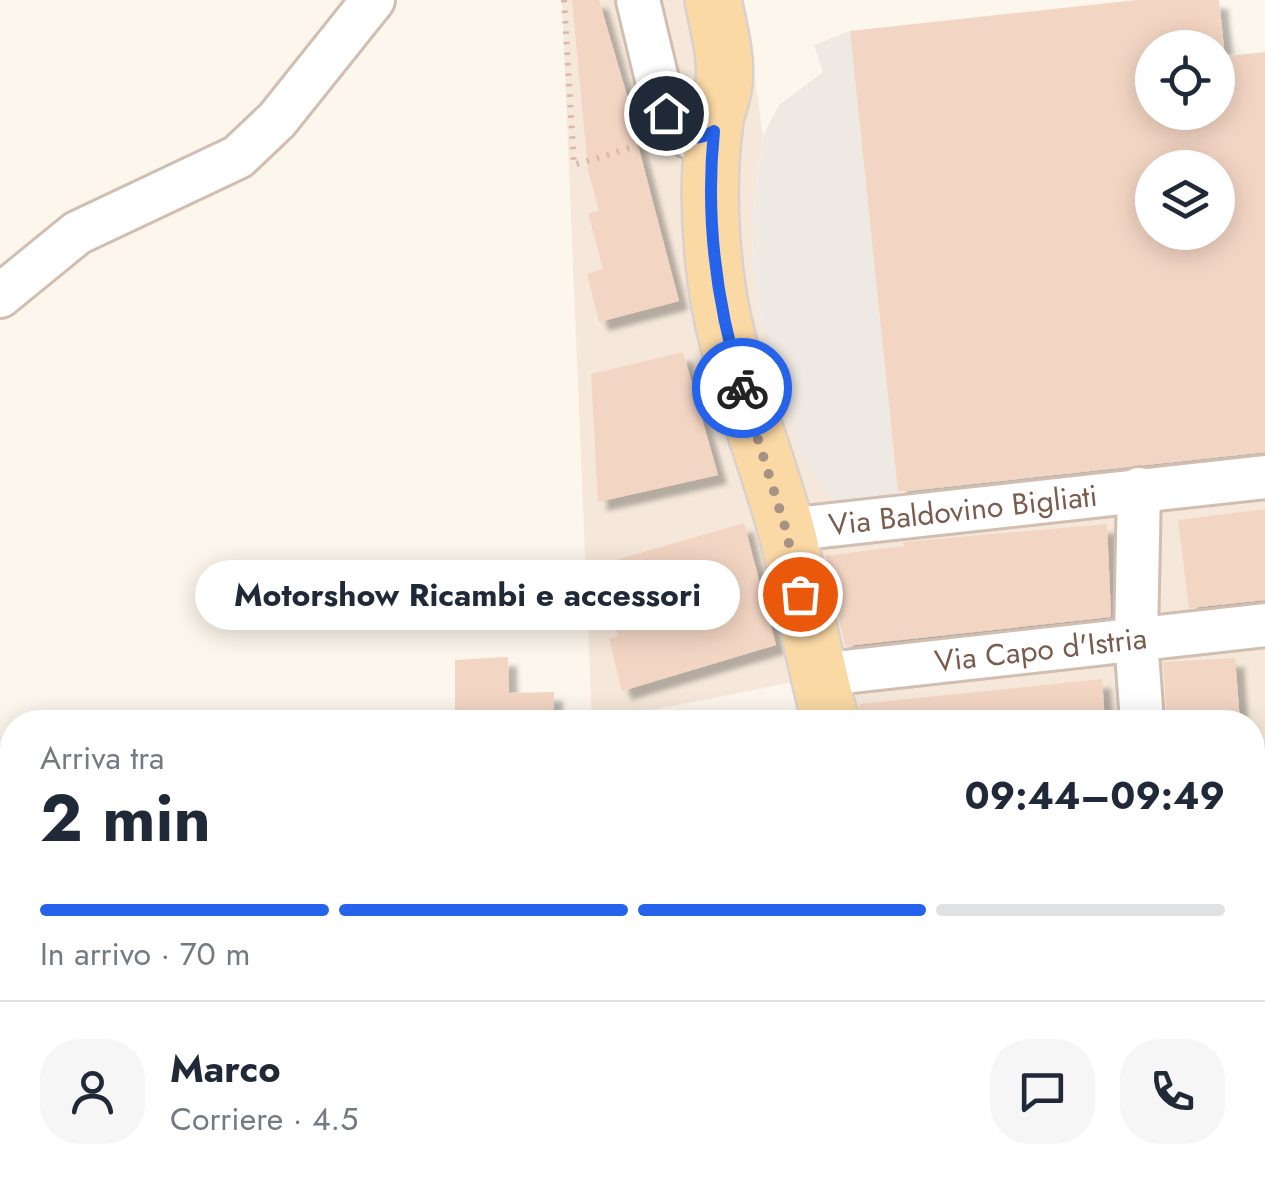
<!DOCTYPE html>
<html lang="it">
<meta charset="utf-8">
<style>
body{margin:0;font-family:Jost,sans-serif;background:#f6f6f7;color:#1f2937;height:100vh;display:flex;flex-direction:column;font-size:38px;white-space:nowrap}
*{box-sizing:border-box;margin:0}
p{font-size:32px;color:#747a83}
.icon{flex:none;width:55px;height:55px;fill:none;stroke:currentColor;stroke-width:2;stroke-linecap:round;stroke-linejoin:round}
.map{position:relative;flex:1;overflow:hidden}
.panel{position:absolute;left:0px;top:710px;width:1265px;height:492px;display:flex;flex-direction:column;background:#fff;border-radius:40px 40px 0 0;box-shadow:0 5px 25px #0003}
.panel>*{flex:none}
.buttons{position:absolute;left:1135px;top:30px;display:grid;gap:20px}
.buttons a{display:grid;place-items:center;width:100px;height:100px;border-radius:50%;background:#fff;box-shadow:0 5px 25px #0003;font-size:50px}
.pin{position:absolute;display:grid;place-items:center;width:85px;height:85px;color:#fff;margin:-42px;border:5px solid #fff;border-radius:50%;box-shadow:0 2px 10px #0007}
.courier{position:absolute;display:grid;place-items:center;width:100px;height:100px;margin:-50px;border:8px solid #2563eb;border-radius:50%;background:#fff;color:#222;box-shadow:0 2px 12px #0007}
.bubble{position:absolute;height:70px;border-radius:35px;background:#fff;box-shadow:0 5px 25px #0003;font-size:32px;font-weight:700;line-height:70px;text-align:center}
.overview em{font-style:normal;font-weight:700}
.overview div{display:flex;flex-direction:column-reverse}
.overview{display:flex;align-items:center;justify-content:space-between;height:170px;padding:0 40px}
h1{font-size:65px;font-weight:700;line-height:75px}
.bar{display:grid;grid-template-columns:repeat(4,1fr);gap:15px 10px;align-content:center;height:120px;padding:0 40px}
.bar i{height:12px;border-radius:8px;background:#e0e1e3}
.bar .active{background:#2563eb}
.bar p{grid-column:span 4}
.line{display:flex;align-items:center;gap:25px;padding:0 40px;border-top:2px solid #e0e1e3}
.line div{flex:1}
.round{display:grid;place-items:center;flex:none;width:105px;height:105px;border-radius:40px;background:#f6f6f7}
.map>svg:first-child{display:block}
</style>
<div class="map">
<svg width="1265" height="1201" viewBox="0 0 1265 1201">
<defs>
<filter id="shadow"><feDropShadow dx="9" dy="9" stdDeviation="2.5" flood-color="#0004"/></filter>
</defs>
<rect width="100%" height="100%" fill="#fdf6ec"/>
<!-- residential -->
<path fill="#f5e8da" d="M 562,0 L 744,0 L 763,136 L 754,207 L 752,258 L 761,319 L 855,509 L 1265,466 L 1265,1201 L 826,1201 L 823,1190 L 1252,1190 L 1252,722 L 807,722 L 794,682 L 592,722 Z"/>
<!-- industrial -->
<path fill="#efe9e4" d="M 850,31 L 899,498 L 839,505 L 802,458 L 761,319 L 752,259 L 754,207 L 763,136 L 779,105 L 823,72 L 814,45 Z"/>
<!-- green -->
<g fill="#d8ecc9">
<path d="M 12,820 L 12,1190 L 29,1190 L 30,1201 L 0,1201 L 0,821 Z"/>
<path d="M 132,1190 L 431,1190 L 432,1201 L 133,1201 Z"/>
<path d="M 473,1190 L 598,1190 L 598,1201 L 474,1201 Z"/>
</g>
<!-- building -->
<g fill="#f3d5c3" fill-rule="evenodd" filter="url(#shadow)">
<path d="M 572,0 L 599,0 L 638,133 L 635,134 L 679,301 L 599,322 L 587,274 L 603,269 L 588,213 L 599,211 L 588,170 Z"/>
<path d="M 1137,0 L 1219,0 L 1224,48 L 1152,48 L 1152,112 L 1218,112 L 1218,57 L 1265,52 L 1265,452 L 898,492 L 850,31 ZM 1152,168 L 1218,168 L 1218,232 L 1152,232 Z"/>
<path d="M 683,352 L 718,475 L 598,502 L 591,374 Z"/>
<path d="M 1265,509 L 1265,600 L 1189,608 L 1178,520 Z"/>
<path d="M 744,523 L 776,645 L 622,691 L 609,639 L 618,636 L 595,566 Z"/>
<path d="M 1107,524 L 1111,617 L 845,646 L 825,556 L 904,546 L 903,542 Z"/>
<path d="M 508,657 L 509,693 L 554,692 L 554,722 L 455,722 L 455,660 Z"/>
<path d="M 1235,658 L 1240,722 L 1167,722 L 1163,662 Z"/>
<path d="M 1102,679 L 1105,722 L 861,722 L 859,704 Z"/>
</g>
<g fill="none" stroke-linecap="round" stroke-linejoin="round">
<defs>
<g id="minor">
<path d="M 638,0 L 665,113 C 675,127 683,137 701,140 L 714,131"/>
<path d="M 0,296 L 77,233 L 238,157 L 277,120 L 373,0"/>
<path d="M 1139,489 L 1136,639 L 1142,722"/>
<path id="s1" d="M 786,530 L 1265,477"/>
<path id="s2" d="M 817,675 L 1265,625"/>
<path d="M 1197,1190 L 1201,1201"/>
</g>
<g id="major">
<path d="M 713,0 C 718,26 727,56 724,83 C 723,96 717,108 715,120 C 708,173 709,227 716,280 C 727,365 764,447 786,529 C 803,593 813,659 831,722"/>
<path d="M 962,1190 L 965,1201"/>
</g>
</defs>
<!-- minor casing -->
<use href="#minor" stroke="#d1beb0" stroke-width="48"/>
<!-- major casing -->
<use href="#major" stroke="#dad1cd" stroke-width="60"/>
<!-- path -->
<g stroke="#d9b8a5" stroke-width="6" stroke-dasharray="2.5 8" stroke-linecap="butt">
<path d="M 564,0 L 574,165 L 643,144"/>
<path d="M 0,1026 L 12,1026"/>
<path d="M 134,1190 L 135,1201"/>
<path d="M 279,1190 L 279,1201"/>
<path d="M 426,1190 L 427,1201"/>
<path d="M 515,1190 L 530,1196 L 544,1190"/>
<path d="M 12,1201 L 10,1165 L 12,1162"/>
</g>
<!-- minor -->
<use href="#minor" stroke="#fff" stroke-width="42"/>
<!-- major -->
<use href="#major" stroke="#fbd9a5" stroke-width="55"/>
</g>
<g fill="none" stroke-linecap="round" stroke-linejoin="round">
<!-- done -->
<path stroke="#a89285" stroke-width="10" stroke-dasharray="0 18" d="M 742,388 L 786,530 L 800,594"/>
<!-- route -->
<path stroke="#2563eb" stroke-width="12" d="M 666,113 C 679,135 690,146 714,131 C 705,219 716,303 742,388"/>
</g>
<g text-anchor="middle" stroke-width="8" stroke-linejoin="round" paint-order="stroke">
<!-- street labels -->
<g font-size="30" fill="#7a5c4d" stroke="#fffaf3">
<text dy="10" stroke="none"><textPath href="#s1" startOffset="178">Via Baldovino Bigliati</textPath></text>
<text dy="10" stroke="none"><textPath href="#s2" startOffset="225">Via Capo d'Istria</textPath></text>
</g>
</g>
</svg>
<div class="buttons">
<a><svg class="icon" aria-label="locate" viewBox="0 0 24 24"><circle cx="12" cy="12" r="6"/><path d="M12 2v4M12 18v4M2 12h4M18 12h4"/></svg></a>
<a><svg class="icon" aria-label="layers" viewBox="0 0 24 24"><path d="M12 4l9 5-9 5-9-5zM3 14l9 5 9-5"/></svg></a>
</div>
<div class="pin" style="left:800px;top:594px;background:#ea580c"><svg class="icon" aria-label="bag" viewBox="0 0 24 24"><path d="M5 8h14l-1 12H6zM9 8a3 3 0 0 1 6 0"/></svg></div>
<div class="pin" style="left:666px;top:113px;background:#1f2937"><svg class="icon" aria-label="home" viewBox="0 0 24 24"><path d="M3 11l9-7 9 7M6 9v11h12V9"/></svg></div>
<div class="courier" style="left:742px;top:388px"><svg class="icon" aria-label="bike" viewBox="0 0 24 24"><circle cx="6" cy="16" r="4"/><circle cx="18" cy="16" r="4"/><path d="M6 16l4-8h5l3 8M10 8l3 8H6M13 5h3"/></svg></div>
<div class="bubble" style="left:195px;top:560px;width:545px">Motorshow Ricambi e accessori</div>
<section class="panel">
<div class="overview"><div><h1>2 min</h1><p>Arriva tra</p></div><em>09:44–09:49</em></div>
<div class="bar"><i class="active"></i><i class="active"></i><i class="active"></i><i></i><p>In arrivo · 70 m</p></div>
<div class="line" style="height:180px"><a class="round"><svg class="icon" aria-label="person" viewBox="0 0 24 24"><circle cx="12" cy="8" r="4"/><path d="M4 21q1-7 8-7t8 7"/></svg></a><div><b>Marco</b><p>Corriere · 4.5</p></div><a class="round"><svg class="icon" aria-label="chat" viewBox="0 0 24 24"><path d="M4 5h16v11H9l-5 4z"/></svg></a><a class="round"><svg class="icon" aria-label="phone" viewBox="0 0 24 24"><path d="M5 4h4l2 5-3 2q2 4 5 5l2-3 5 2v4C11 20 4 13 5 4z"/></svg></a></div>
</section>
</div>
